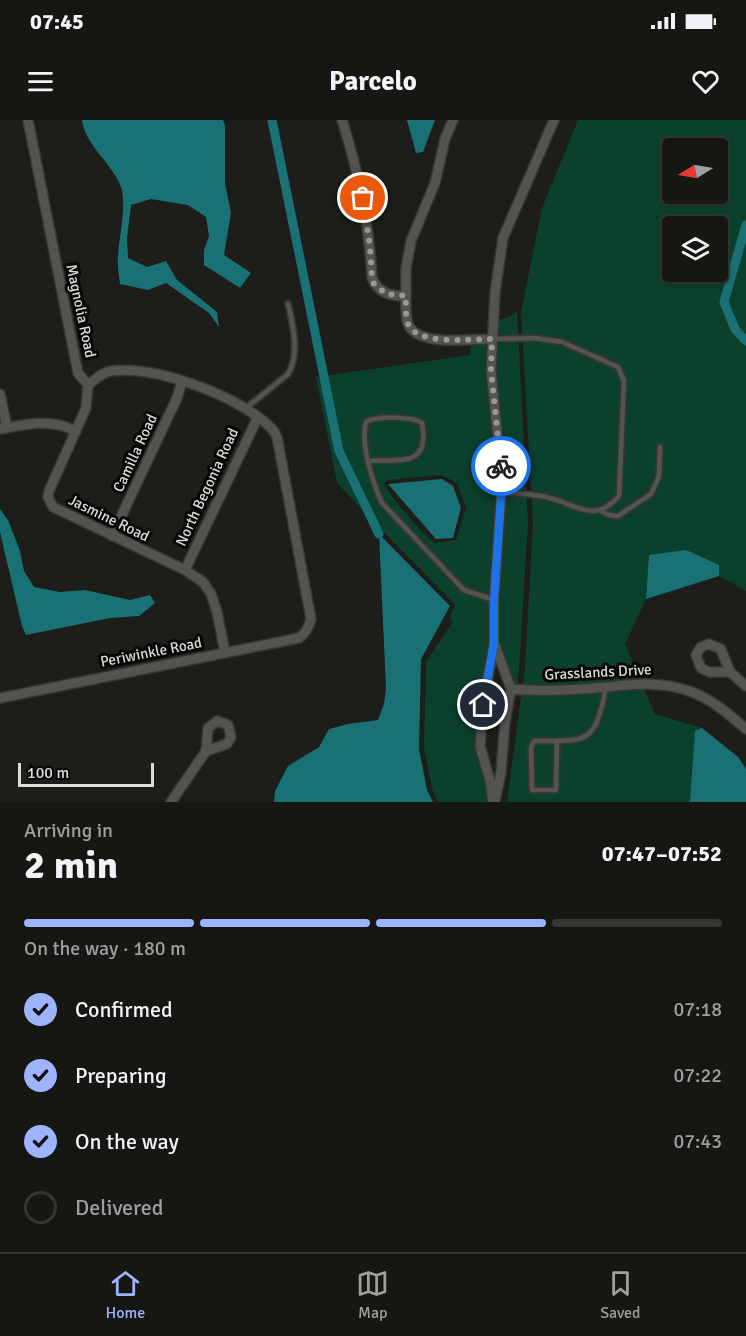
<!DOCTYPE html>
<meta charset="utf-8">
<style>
body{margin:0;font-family:Signika,sans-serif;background:#1f1f1c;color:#f1f3f6;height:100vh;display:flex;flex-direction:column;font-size:22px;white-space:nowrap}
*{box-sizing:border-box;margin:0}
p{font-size:20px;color:#9e9fa0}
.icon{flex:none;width:33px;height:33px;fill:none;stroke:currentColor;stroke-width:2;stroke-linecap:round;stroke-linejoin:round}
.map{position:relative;height:682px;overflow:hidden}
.drawer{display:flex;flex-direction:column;background:#161613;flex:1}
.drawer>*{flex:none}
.needle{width:39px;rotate:259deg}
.controls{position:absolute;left:662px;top:18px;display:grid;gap:12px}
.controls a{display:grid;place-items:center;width:66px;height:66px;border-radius:6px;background:#161613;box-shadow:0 3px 9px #0003,0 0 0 2px #353533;font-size:30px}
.scale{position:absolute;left:18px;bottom:15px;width:136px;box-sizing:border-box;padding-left:6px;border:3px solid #dbdbd9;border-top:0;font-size:16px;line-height:21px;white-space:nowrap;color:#dbdbd9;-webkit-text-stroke:4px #070706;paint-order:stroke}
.pin{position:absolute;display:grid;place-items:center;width:51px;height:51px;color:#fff;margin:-26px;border:3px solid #fff;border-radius:50%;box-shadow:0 2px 6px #0007}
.courier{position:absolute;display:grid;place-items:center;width:60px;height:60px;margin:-30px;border:4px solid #1a73e8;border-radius:50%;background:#fff;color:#222;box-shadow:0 2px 8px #0007}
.head em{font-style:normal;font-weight:700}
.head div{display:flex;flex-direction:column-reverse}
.head{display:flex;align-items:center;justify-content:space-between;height:102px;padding:0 24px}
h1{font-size:39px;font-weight:700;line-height:45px}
.bar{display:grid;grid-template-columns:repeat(4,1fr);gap:9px 6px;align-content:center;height:72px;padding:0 24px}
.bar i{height:8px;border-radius:4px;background:#353533}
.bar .on{background:#9db4fd}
.bar p{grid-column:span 4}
ol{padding:0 24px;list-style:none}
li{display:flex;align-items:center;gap:18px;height:66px}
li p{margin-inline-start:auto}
li .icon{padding:6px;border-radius:50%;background:#9db4fd;color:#111;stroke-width:4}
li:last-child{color:#9e9fa0}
li i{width:33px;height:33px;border:3px solid #353533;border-radius:50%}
.status{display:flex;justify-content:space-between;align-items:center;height:42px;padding:0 30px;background:#161613;direction:ltr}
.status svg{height:16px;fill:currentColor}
header{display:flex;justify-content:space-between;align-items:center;height:78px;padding:0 24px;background:#161613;font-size:27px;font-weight:700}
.tab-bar{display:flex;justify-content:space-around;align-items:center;height:84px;border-top:2px solid #353533;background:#161613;font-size:16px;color:#9e9fa0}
.tab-bar a{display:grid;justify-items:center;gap:3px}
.tab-bar .on{color:#9db4fd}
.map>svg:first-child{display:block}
</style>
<div class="status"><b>07:45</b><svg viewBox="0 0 49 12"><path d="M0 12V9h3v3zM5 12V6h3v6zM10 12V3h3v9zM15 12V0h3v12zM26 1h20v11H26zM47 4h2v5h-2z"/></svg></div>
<header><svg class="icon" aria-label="menu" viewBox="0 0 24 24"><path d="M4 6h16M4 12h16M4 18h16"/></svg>Parcelo<svg class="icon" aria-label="heart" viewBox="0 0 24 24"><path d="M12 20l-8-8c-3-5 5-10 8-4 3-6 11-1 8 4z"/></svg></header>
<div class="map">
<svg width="746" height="682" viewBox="0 0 746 682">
<rect width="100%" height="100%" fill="#1d1d19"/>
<!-- green -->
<g fill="#0b402d" fill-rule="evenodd">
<path d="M 578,0 L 746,0 L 746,471 L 719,456 L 719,445 L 649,435 L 646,479 L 625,524 L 655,594 L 702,608 L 738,637 L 746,649 L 746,682 L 507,682 L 525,548 L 533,402 L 521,192 L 542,88 ZM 672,28 L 717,28 L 717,74 L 672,74 ZM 672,106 L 717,106 L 717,152 L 672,152 Z"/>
<path d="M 517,191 L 528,402 L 518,565 L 515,565 L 499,522 L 499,480 L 507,361 L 496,250 L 498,200 L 509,197 Z"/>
<path d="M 486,223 L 485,251 L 496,362 L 489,480 L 488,523 L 478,585 L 475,626 L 485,662 L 488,682 L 438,682 L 432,669 L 424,628 L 426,542 L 452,503 L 450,496 L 455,485 L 383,411 L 379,410 L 375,412 L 375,421 L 366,394 L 337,363 L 316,257 L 470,235 L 471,224 ZM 441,355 L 457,363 L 466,388 L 456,420 L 435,423 C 423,414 389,376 384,363 L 388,360 Z"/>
</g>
<!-- water -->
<g fill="#1a7175">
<path d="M 82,0 L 223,0 L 225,6 L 225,63 L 231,93 L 224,135 L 251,153 L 240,168 L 204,145 L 204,130 L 209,116 L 206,97 L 188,85 L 151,79 L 131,85 L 127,118 L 128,138 L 147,147 L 166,141 L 177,160 L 217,192 L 219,207 L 209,193 L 166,163 L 148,170 L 120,164 C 119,155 117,146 118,136 C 119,117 127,85 121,67 C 112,43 85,25 82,0 Z"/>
<path d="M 407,0 L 435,0 L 423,32 L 416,33 Z"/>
<path d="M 442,359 L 453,366 L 461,388 L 453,418 L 436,419 L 388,364 Z"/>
<path d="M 0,389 L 8,400 L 20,431 L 24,451 L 34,467 L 60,472 L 85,470 L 130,480 L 150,475 L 155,483 L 139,496 L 110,498 L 26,515 L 22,506 L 0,412 Z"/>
<path d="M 379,414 L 450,486 L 421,539 L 419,629 L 427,670 L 433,682 L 274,682 L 275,671 L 288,646 L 319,627 L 329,609 L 348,604 L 378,600 L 384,584 L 386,568 Z"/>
<path d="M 686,430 L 719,445 L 719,456 L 646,479 L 649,435 Z"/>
<path d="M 702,608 L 738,637 L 746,649 L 746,682 L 690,682 L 695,611 Z"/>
</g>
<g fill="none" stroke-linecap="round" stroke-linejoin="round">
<!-- canal -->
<g stroke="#1a7175" stroke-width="9">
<path d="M 272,0 L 339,331 L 379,414"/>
<path d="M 746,105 L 724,182 L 735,209 L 746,221"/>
</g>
<defs>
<g id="lane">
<path d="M 492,219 L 535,218 L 562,222 L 618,247 L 624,261 L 619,376 C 595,404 577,385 550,378 C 535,374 518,373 502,373"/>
<path d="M 246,288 L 288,254 C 300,235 293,204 288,184"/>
<path d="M 369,341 C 402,339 430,347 422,303 C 412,296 376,296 366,302 C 360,323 373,364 382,383 L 464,470 L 494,480"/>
<path d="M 601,391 L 609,395 L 618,396 L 651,374 L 659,356 L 660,327"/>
<path d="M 557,621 L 556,670 L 532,670 L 531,627 L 534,621 C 589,621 595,624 606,567"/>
</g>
<g id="street">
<path d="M 28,0 L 78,253 L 88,265"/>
<path d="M 342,0 C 359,54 369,102 372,158 C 379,174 391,176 406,176 L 406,148 L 411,121 L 435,63 L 445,19 L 453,0"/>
<path d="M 406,176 C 406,185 405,196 408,204 C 417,227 471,219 492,219"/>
<path d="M 88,265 L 86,288 L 49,371 L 48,377 L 53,387 L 185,450 L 203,462 L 211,474 L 217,492 L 225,532"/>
<path d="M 0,274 L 7,308"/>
<path d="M 0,309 C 27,304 50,298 76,311"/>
<path d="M 112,416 L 177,278 L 182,261"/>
<path d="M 185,450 L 258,297"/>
<path d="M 709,524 L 721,529 L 730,552 L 709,552 L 701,548 L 696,535 L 701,527 Z"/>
<path d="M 495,525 L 511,569 L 505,602 L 501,652 L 495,681"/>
<path d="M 730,552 L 746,566"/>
<path d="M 511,569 C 542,572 576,570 607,567 C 635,564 661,561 689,571 C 710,578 729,594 746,609"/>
<path d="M 0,578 L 299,518 C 306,513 309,507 311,499 L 277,317 C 274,309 268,305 262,300 C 228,273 156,246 111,251 C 102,252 95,260 88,265"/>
<path d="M 217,601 L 228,605 L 231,617 L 227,624 L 206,631 L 208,608 Z"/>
<path d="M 171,682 L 206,631"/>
<path d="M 493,682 L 490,661 L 480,626 L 483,585 L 494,523 L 494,480 L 502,362 L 491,250 L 495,173 L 503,118 L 554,0"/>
</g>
</defs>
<!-- lane casing -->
<use href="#lane" stroke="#363634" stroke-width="8"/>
<!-- street casing -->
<use href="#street" stroke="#363634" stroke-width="12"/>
<!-- lane -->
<use href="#lane" stroke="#53534f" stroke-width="4.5"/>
<!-- street -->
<use href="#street" stroke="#53534f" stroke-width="9"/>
</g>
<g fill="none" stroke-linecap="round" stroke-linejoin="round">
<!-- done -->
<path stroke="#989896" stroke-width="6" stroke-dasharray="0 10.8" d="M 363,78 L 370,127 L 372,158 L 374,164 L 386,174 L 406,176 C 406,185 405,196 408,204 C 417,226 471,219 492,219 L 491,250 L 501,346"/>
<!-- route -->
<path stroke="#1a73e8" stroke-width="8" d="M 483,585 L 494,523 L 494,480 L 502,362 L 501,346"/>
</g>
<g text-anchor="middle" stroke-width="6" stroke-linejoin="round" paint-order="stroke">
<!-- street labels -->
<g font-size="15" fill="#dbdbd9" stroke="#070706">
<text transform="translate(81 191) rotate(78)" y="5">Magnolia Road</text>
<text transform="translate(135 333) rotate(-65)" y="5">Camilla Road</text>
<text transform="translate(207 367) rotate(-65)" y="5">North Begonia Road</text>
<text transform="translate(109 398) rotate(26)" y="5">Jasmine Road</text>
<text transform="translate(151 532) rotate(-11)" y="5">Periwinkle Road</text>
<text transform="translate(598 552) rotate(-3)" y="5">Grasslands Drive</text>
</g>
</g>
</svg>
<div class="controls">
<a><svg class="needle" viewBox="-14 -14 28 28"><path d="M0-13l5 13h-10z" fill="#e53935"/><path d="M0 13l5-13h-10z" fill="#9e9fa0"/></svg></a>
<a><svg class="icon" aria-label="layers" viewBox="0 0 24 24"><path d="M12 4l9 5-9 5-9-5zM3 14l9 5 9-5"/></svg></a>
</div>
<div class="scale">100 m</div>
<div class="pin" style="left:363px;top:78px;background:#ea580c"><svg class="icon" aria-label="bag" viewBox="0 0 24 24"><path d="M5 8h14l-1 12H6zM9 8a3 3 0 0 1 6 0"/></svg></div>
<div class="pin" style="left:483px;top:585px;background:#1f2937"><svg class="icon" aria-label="home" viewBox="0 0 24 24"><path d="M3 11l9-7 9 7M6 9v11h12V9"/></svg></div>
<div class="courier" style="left:501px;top:346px"><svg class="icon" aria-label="bike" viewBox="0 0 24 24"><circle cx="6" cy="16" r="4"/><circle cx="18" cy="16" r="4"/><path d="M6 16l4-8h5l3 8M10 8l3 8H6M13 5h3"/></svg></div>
</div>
<section class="drawer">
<div class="head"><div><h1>2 min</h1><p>Arriving in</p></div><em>07:47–07:52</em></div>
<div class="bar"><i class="on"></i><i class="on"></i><i class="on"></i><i></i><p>On the way · 180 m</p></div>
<ol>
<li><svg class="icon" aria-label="check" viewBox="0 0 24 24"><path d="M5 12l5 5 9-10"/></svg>Confirmed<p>07:18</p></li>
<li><svg class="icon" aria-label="check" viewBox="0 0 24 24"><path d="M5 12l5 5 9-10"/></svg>Preparing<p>07:22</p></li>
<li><svg class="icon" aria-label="check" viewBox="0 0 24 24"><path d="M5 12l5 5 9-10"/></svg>On the way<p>07:43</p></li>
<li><i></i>Delivered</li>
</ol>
</section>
<nav class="tab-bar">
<a class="on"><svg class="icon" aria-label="home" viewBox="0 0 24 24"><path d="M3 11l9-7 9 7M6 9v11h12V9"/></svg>Home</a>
<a><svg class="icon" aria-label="map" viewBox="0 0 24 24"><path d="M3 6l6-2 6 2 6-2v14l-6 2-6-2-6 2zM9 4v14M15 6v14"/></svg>Map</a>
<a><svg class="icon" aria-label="saved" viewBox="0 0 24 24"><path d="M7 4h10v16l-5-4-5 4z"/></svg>Saved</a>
</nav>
